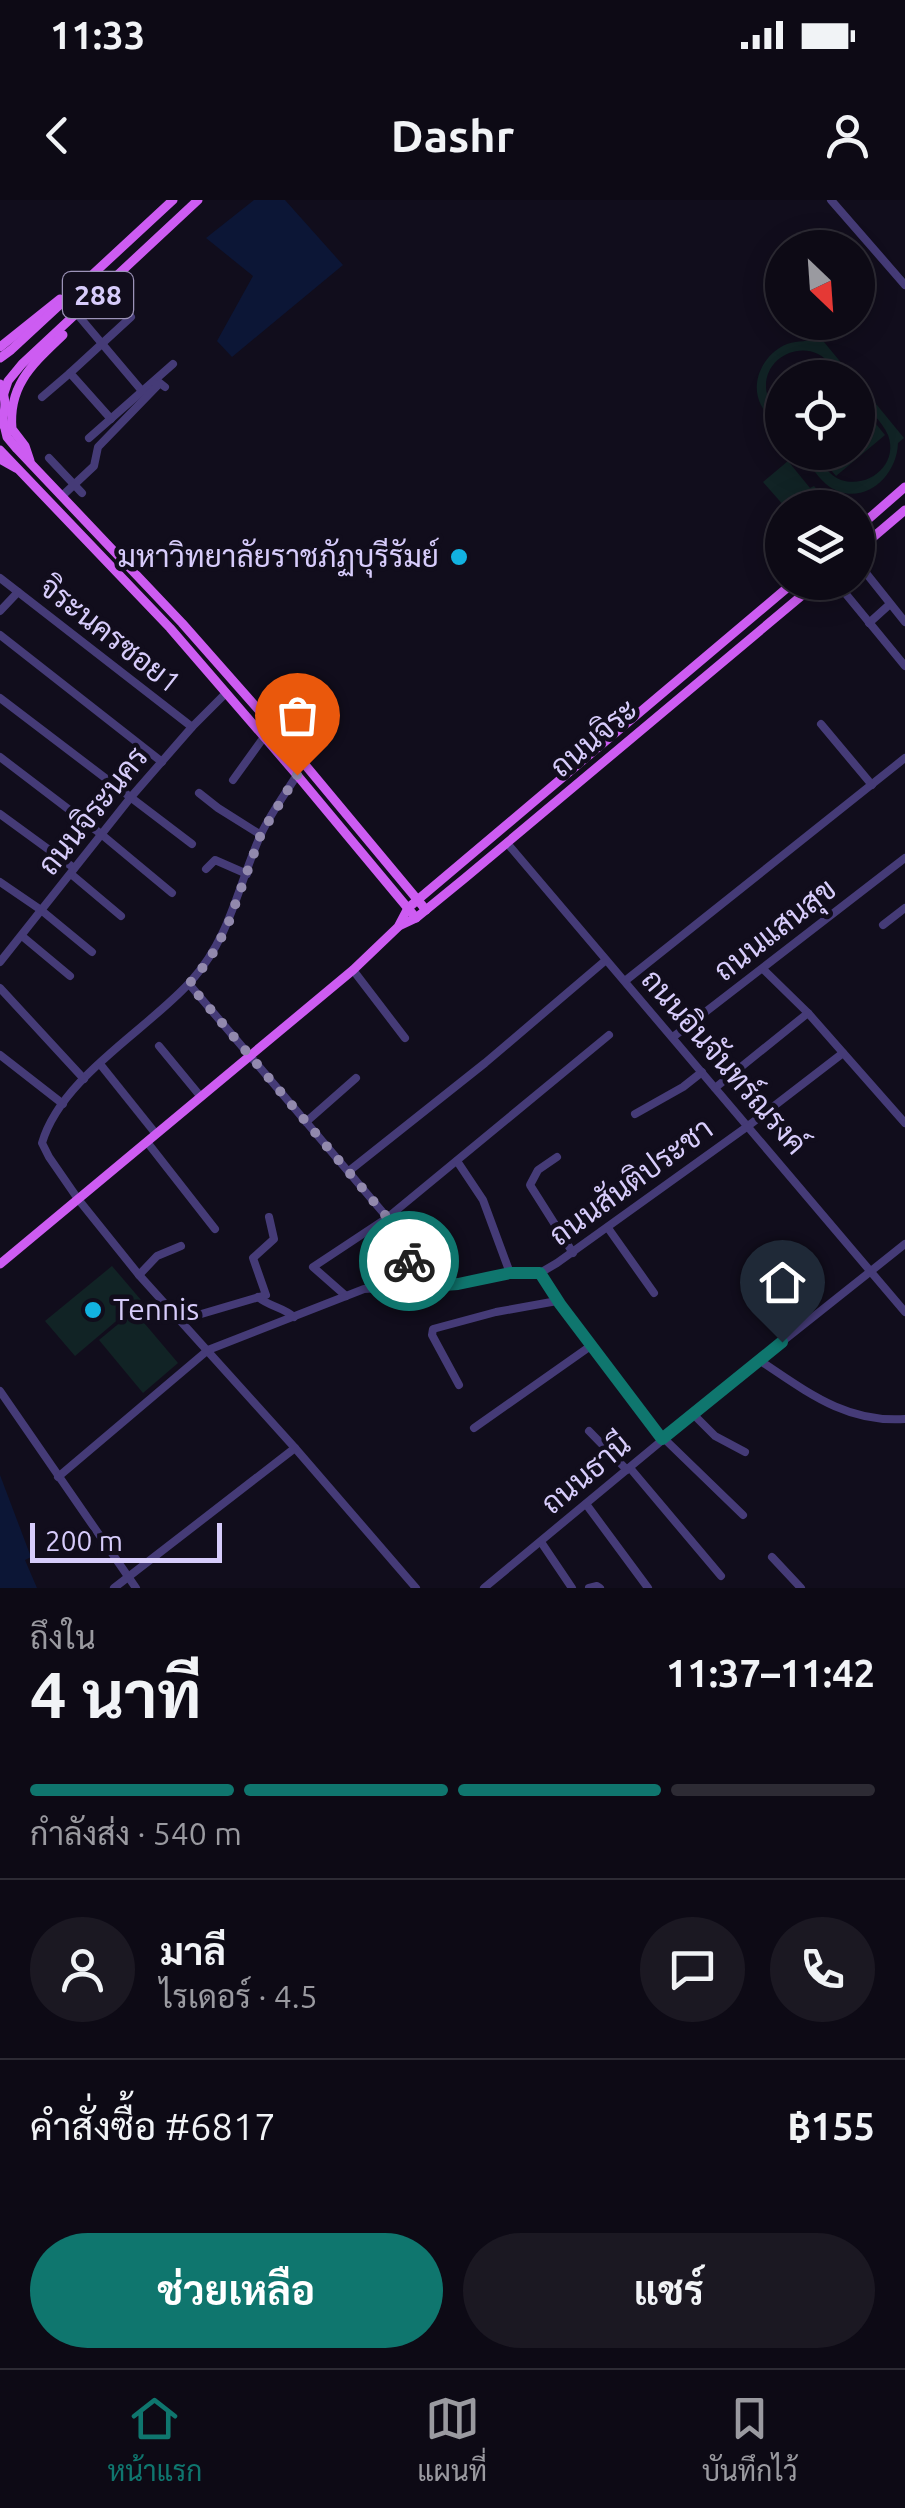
<!DOCTYPE html>
<html lang="th">
<meta charset="utf-8">
<style>
body{margin:0;font-family:Ubuntu,Sarabun,sans-serif;background:#1b1822;color:#f1f3f6;height:100vh;display:flex;flex-direction:column;font-size:38px;white-space:nowrap}
*{box-sizing:border-box;margin:0}
p{font-size:32px;color:#9a9aa0}
.icon{flex:none;width:55px;height:55px;fill:none;stroke:currentColor;stroke-width:2;stroke-linecap:round;stroke-linejoin:round}
.map{position:relative;height:1388px;overflow:hidden}
.sheet{display:flex;flex-direction:column;background:#0d0a15;flex:1}
.sheet>*{flex:none}
.needle{width:65px;rotate:155deg}
.fabs{position:absolute;left:765px;top:30px;display:grid;gap:20px}
.fabs a{display:grid;place-items:center;width:110px;height:110px;border-radius:50%;background:#0d0a15;box-shadow:0 5px 25px #0003,0 0 0 2px #2d2b34;font-size:50px}
.scale{position:absolute;left:30px;bottom:25px;width:192px;box-sizing:border-box;padding-left:10px;border:5px solid #d7ccfb;border-top:0;font-size:28px;line-height:35px;white-space:nowrap;color:#d7ccfb;-webkit-text-stroke:8px #110d1c;paint-order:stroke}
.pin{position:absolute;display:grid;place-items:center;width:85px;height:85px;color:#fff;margin:-102px -42px;border-radius:50% 50% 50% 0;rotate:-45deg;box-shadow:0 0 10px #0007}
.pin .icon{rotate:45deg}
.courier{position:absolute;display:grid;place-items:center;width:100px;height:100px;margin:-50px;border:8px solid #0f766e;border-radius:50%;background:#fff;color:#222;box-shadow:0 2px 12px #0007}
.head em{font-style:normal;font-weight:700}
.head div{display:flex;flex-direction:column-reverse}
.head{display:flex;align-items:center;justify-content:space-between;height:170px;padding:0 30px}
h1{font-size:65px;font-weight:700;line-height:75px}
.bar{display:grid;grid-template-columns:repeat(4,1fr);gap:15px 10px;align-content:center;height:120px;padding:0 30px}
.bar i{height:12px;border-radius:8px;background:#2d2b34}
.bar .selected{background:#0f766e}
.bar p{grid-column:span 4}
.line{display:flex;align-items:center;gap:25px;padding:0 30px;border-top:2px solid #2d2b34}
.line div{flex:1}
.round{display:grid;place-items:center;flex:none;width:105px;height:105px;border-radius:52px;background:#1b1822}
.action{display:flex;gap:20px;margin-top:auto;padding:20px 30px}
.action a{flex:1;height:115px;border-radius:60px;background:#0f766e;color:#fff;font-size:40px;font-weight:700;line-height:115px;text-align:center}
.action a+a{background:#1b1822;color:#f1f3f6}
.status{display:flex;justify-content:space-between;align-items:center;height:70px;padding:0 50px;background:#0d0a15;direction:ltr}
.status svg{height:28px;fill:currentColor}
header{display:flex;justify-content:space-between;align-items:center;height:130px;padding:0 30px;background:#0d0a15;font-size:45px;font-weight:700}
.menu{display:flex;justify-content:space-around;align-items:center;height:140px;border-top:2px solid #2d2b34;background:#0d0a15;font-size:28px;color:#9a9aa0}
.menu a{display:grid;justify-items:center;gap:5px}
.menu .selected{color:#0f766e}
.map>svg:first-child{display:block}
</style>
<div class="status"><b>11:33</b><svg viewBox="0 0 49 12"><path d="M0 12V9h3v3zM5 12V6h3v6zM10 12V3h3v9zM15 12V0h3v12zM26 1h20v11H26zM47 4h2v5h-2z"/></svg></div>
<header><svg class="icon" aria-label="back" viewBox="0 0 24 24"><path d="M15 5l-7 7 7 7"/></svg>Dashr<svg class="icon" aria-label="person" viewBox="0 0 24 24"><circle cx="12" cy="8" r="4"/><path d="M4 21q1-7 8-7t8 7"/></svg></header>
<div class="map">
<svg width="905" height="1388" viewBox="0 0 905 1388">
<rect width="100%" height="100%" fill="#110d1c"/>
<!-- green -->
<g fill="#112325">
<path d="M 819,136 L 853,177 L 841,177 C 834,169 828,159 818,154 C 795,143 765,160 766,187 C 766,200 776,204 781,215 C 783,219 782,227 782,231 C 776,223 766,215 761,205 C 749,182 764,153 787,144 C 799,140 808,143 819,136 Z"/>
<path d="M 858,182 L 904,238 L 898,243 C 897,280 858,310 826,284 C 816,275 808,262 800,253 L 813,253 C 821,262 829,276 841,280 C 869,289 899,264 888,235 C 882,221 867,208 858,197 Z"/>
<path d="M 858,202 L 885,235 L 836,276 L 817,253 L 858,252 Z"/>
<path d="M 788,261 L 810,288 L 814,286 L 832,307 L 785,307 L 763,282 Z"/>
<path d="M 112,1066 L 141,1100 L 75,1156 L 45,1121 Z"/>
<path d="M 134,1111 L 178,1163 L 143,1193 L 99,1140 Z"/>
</g>
<!-- water -->
<g fill="#0c1636">
<path d="M 254,0 L 285,0 L 343,65 L 232,157 L 217,141 L 253,76 L 206,38 Z"/>
<path d="M 0,1275 L 31,1357 L 25,1360 L 37,1388 L 0,1388 Z"/>
</g>
<g fill="none" stroke-linecap="round" stroke-linejoin="round">
<!-- minor -->
<g stroke="#453b77" stroke-width="8">
<path d="M 831,0 L 905,85"/>
<path d="M 77,114 L 142,191"/>
<path d="M 42,197 L 70,173"/>
<path d="M 111,219 L 70,173 L 131,117"/>
<path d="M 89,238 L 173,164"/>
<path d="M 49,258 L 82,293"/>
<path d="M 62,296 L 94,266 L 98,247 L 160,183 L 165,187"/>
<path d="M 858,363 L 905,422"/>
<path d="M 0,378 L 192,527"/>
<path d="M 836,382 L 905,466"/>
<path d="M 0,411 L 18,392"/>
<path d="M 869,423 L 890,404"/>
<path d="M 0,435 L 162,562"/>
<path d="M 0,498 L 192,644"/>
<path d="M 821,524 L 872,585"/>
<path d="M 0,557 L 101,634 L 172,693"/>
<path d="M 297,575 C 285,594 271,613 261,634 C 238,685 231,736 192,780 C 149,829 61,877 42,943 L 49,957 L 78,999 L 139,1075 L 295,1248 L 416,1388"/>
<path d="M 233,580 L 264,537"/>
<path d="M 199,593 L 218,608 L 261,635"/>
<path d="M 0,614 L 74,668"/>
<path d="M 507,643 L 905,1112"/>
<path d="M 206,669 L 215,660 L 247,674"/>
<path d="M 71,674 L 121,716"/>
<path d="M 0,682 L 41,710 L 92,752"/>
<path d="M 883,725 L 905,708"/>
<path d="M 22,736 L 70,776"/>
<path d="M 0,762 L 131,597 L 192,527 L 226,493"/>
<path d="M 763,769 L 808,813 L 905,923"/>
<path d="M 353,770 L 405,838"/>
<path d="M 625,781 L 905,558"/>
<path d="M 189,784 L 397,1029 L 409,1060 L 415,1087"/>
<path d="M 0,788 L 84,879"/>
<path d="M 673,837 L 905,658"/>
<path d="M 159,846 L 201,897"/>
<path d="M 0,855 L 63,904"/>
<path d="M 100,864 L 156,934"/>
<path d="M 715,888 L 808,813"/>
<path d="M 635,914 L 683,887 L 702,872"/>
<path d="M 306,922 L 356,878"/>
<path d="M 147,942 L 215,1029"/>
<path d="M 557,957 L 538,970 L 530,985 L 573,1053"/>
<path d="M 457,961 L 483,1000 L 510,1073"/>
<path d="M 349,971 L 485,863 L 606,760"/>
<path d="M 608,1028 L 654,1093"/>
<path d="M 540,1073 L 560,1105 L 592,1145 L 649,1224 L 743,1315"/>
<path d="M 139,1075 L 157,1056 L 181,1046"/>
<path d="M 346,1096 L 313,1067 L 387,1018 L 609,835"/>
<path d="M 258,1097 C 270,1107 283,1107 294,1117"/>
<path d="M 181,1120 L 266,1095 L 253,1058 L 274,1039 L 269,1017"/>
<path d="M 759,1160 C 806,1191 845,1223 905,1219"/>
<path d="M 459,1185 L 432,1135 L 433,1129 L 496,1112 L 557,1101"/>
<path d="M 0,1191 L 136,1388"/>
<path d="M 694,1215 L 715,1236 L 745,1252"/>
<path d="M 474,1228 L 592,1145"/>
<path d="M 589,1231 L 627,1270"/>
<path d="M 630,1268 L 721,1376"/>
<path d="M 58,1277 L 208,1150 L 364,1089 L 459,1084 L 510,1073 L 540,1073 L 557,1063 L 748,926 L 843,853"/>
<path d="M 586,1304 L 648,1388"/>
<path d="M 541,1342 L 572,1388"/>
<path d="M 772,1357 L 801,1388"/>
<path d="M 114,1388 L 295,1248"/>
<path d="M 484,1388 L 759,1160 L 905,1044"/>
<path d="M 589,1388 L 597,1386 L 600,1388"/>
</g>
<!-- major -->
<g stroke="#cd5cf2" stroke-width="9">
<path d="M 0,147 L 60,99"/>
<path d="M 0,158 L 11,150 L 173,0"/>
<path d="M 0,184 C 6,198 7,210 0,224"/>
<path d="M 4,193 L 8,181 L 22,164 L 198,0"/>
<path d="M 3,220 L 7,237 L 17,249 L 182,423 L 272,525 L 426,710"/>
<path d="M 0,250 L 170,428 L 297,575 L 416,718"/>
<path d="M 0,259 L 16,268"/>
<path d="M 30,261 L 25,246 L 12,229 C 8,184 34,163 63,135"/>
<path d="M 858,328 L 905,287"/>
<path d="M 858,350 L 905,310"/>
<path d="M 399,726 L 416,718 L 465,678 L 818,382"/>
<path d="M 0,1064 L 353,770 L 398,727 L 408,708 L 794,382"/>
</g>
</g>
<g fill="none" stroke-linecap="round" stroke-linejoin="round">
<!-- done -->
<path stroke="#9289ad" stroke-width="10" stroke-dasharray="0 18" d="M 297,575 L 261,634 L 227,727 L 209,760 L 189,784 L 397,1029 L 409,1061"/>
<!-- route -->
<path stroke="#0f766e" stroke-width="12" d="M 409,1061 L 415,1087 L 458,1084 L 510,1073 L 540,1073 L 560,1104 L 662,1239 L 782,1142"/>
</g>
<!-- markers -->
<g fill="#12b2e1" stroke="#110d1c" stroke-width="4">
<circle cx="459" cy="357" r="10"/>
<circle cx="93" cy="1110" r="10"/>
</g>
<g text-anchor="middle" stroke-width="9" stroke-linejoin="round" paint-order="stroke">
<!-- shield labels -->
<rect fill="#110d1c" stroke="#9c93b8" stroke-width="2.5" x="63" y="72" width="70" height="46" rx="8"/>
<g font-size="28" font-weight="bold" fill="#d7ccfb">
<text x="98" y="105">288</text>
</g>
<!-- poi labels -->
<g font-size="30" fill="#d7ccfb" stroke="#110d1c" text-anchor="end">
<text x="439" y="367">มหาวิทยาลัยราชภัฏบุรีรัมย์</text>
<text x="113" y="1120" text-anchor="start">Tennis</text>
</g>
<!-- street labels -->
<g font-size="30" fill="#d7ccfb" stroke="#110d1c">
<text transform="translate(110 435) rotate(38)" y="10">จิระนครซอย1</text>
<text transform="translate(594 538) rotate(-40)" y="10">ถนนจิระ</text>
<text transform="translate(93 611) rotate(-51)" y="10">ถนนจิระนคร</text>
<text transform="translate(775 730) rotate(-38)" y="10">ถนนแสนสุข</text>
<text transform="translate(724 862) rotate(49)" y="10">ถนนอินจันทร์ณรงค์</text>
<text transform="translate(631 982) rotate(-36)" y="10">ถนนสันติประชา</text>
<text transform="translate(586 1274) rotate(-40)" y="10">ถนนธานี</text>
</g>
</g>
</svg>
<div class="fabs">
<a><svg class="needle" viewBox="-14 -14 28 28"><path d="M0-13l5 13h-10z" fill="#e53935"/><path d="M0 13l5-13h-10z" fill="#9a9aa0"/></svg></a>
<a><svg class="icon" aria-label="locate" viewBox="0 0 24 24"><circle cx="12" cy="12" r="6"/><path d="M12 2v4M12 18v4M2 12h4M18 12h4"/></svg></a>
<a><svg class="icon" aria-label="layers" viewBox="0 0 24 24"><path d="M12 4l9 5-9 5-9-5zM3 14l9 5 9-5"/></svg></a>
</div>
<div class="scale">200 m</div>
<div class="pin" style="left:297px;top:575px;background:#ea580c"><svg class="icon" aria-label="bag" viewBox="0 0 24 24"><path d="M5 8h14l-1 12H6zM9 8a3 3 0 0 1 6 0"/></svg></div>
<div class="pin" style="left:782px;top:1142px;background:#1f2937"><svg class="icon" aria-label="home" viewBox="0 0 24 24"><path d="M3 11l9-7 9 7M6 9v11h12V9"/></svg></div>
<div class="courier" style="left:409px;top:1061px"><svg class="icon" aria-label="bike" viewBox="0 0 24 24"><circle cx="6" cy="16" r="4"/><circle cx="18" cy="16" r="4"/><path d="M6 16l4-8h5l3 8M10 8l3 8H6M13 5h3"/></svg></div>
</div>
<section class="sheet">
<div class="head"><div><h1>4 นาที</h1><p>ถึงใน</p></div><em>11:37–11:42</em></div>
<div class="bar"><i class="selected"></i><i class="selected"></i><i class="selected"></i><i></i><p>กำลังส่ง · 540 m</p></div>
<div class="line" style="height:180px"><a class="round"><svg class="icon" aria-label="person" viewBox="0 0 24 24"><circle cx="12" cy="8" r="4"/><path d="M4 21q1-7 8-7t8 7"/></svg></a><div><b>มาลี</b><p>ไรเดอร์ · 4.5</p></div><a class="round"><svg class="icon" aria-label="chat" viewBox="0 0 24 24"><path d="M4 5h16v11H9l-5 4z"/></svg></a><a class="round"><svg class="icon" aria-label="phone" viewBox="0 0 24 24"><path d="M5 4h4l2 5-3 2q2 4 5 5l2-3 5 2v4C11 20 4 13 5 4z"/></svg></a></div>
<div class="line" style="height:130px"><div>คำสั่งซื้อ #6817</div><b>฿155</b></div>
<div class="action"><a>ช่วยเหลือ</a><a>แชร์</a></div>
</section>
<nav class="menu">
<a class="selected"><svg class="icon" aria-label="home" viewBox="0 0 24 24"><path d="M3 11l9-7 9 7M6 9v11h12V9"/></svg>หน้าแรก</a>
<a><svg class="icon" aria-label="map" viewBox="0 0 24 24"><path d="M3 6l6-2 6 2 6-2v14l-6 2-6-2-6 2zM9 4v14M15 6v14"/></svg>แผนที่</a>
<a><svg class="icon" aria-label="saved" viewBox="0 0 24 24"><path d="M7 4h10v16l-5-4-5 4z"/></svg>บันทึกไว้</a>
</nav>
